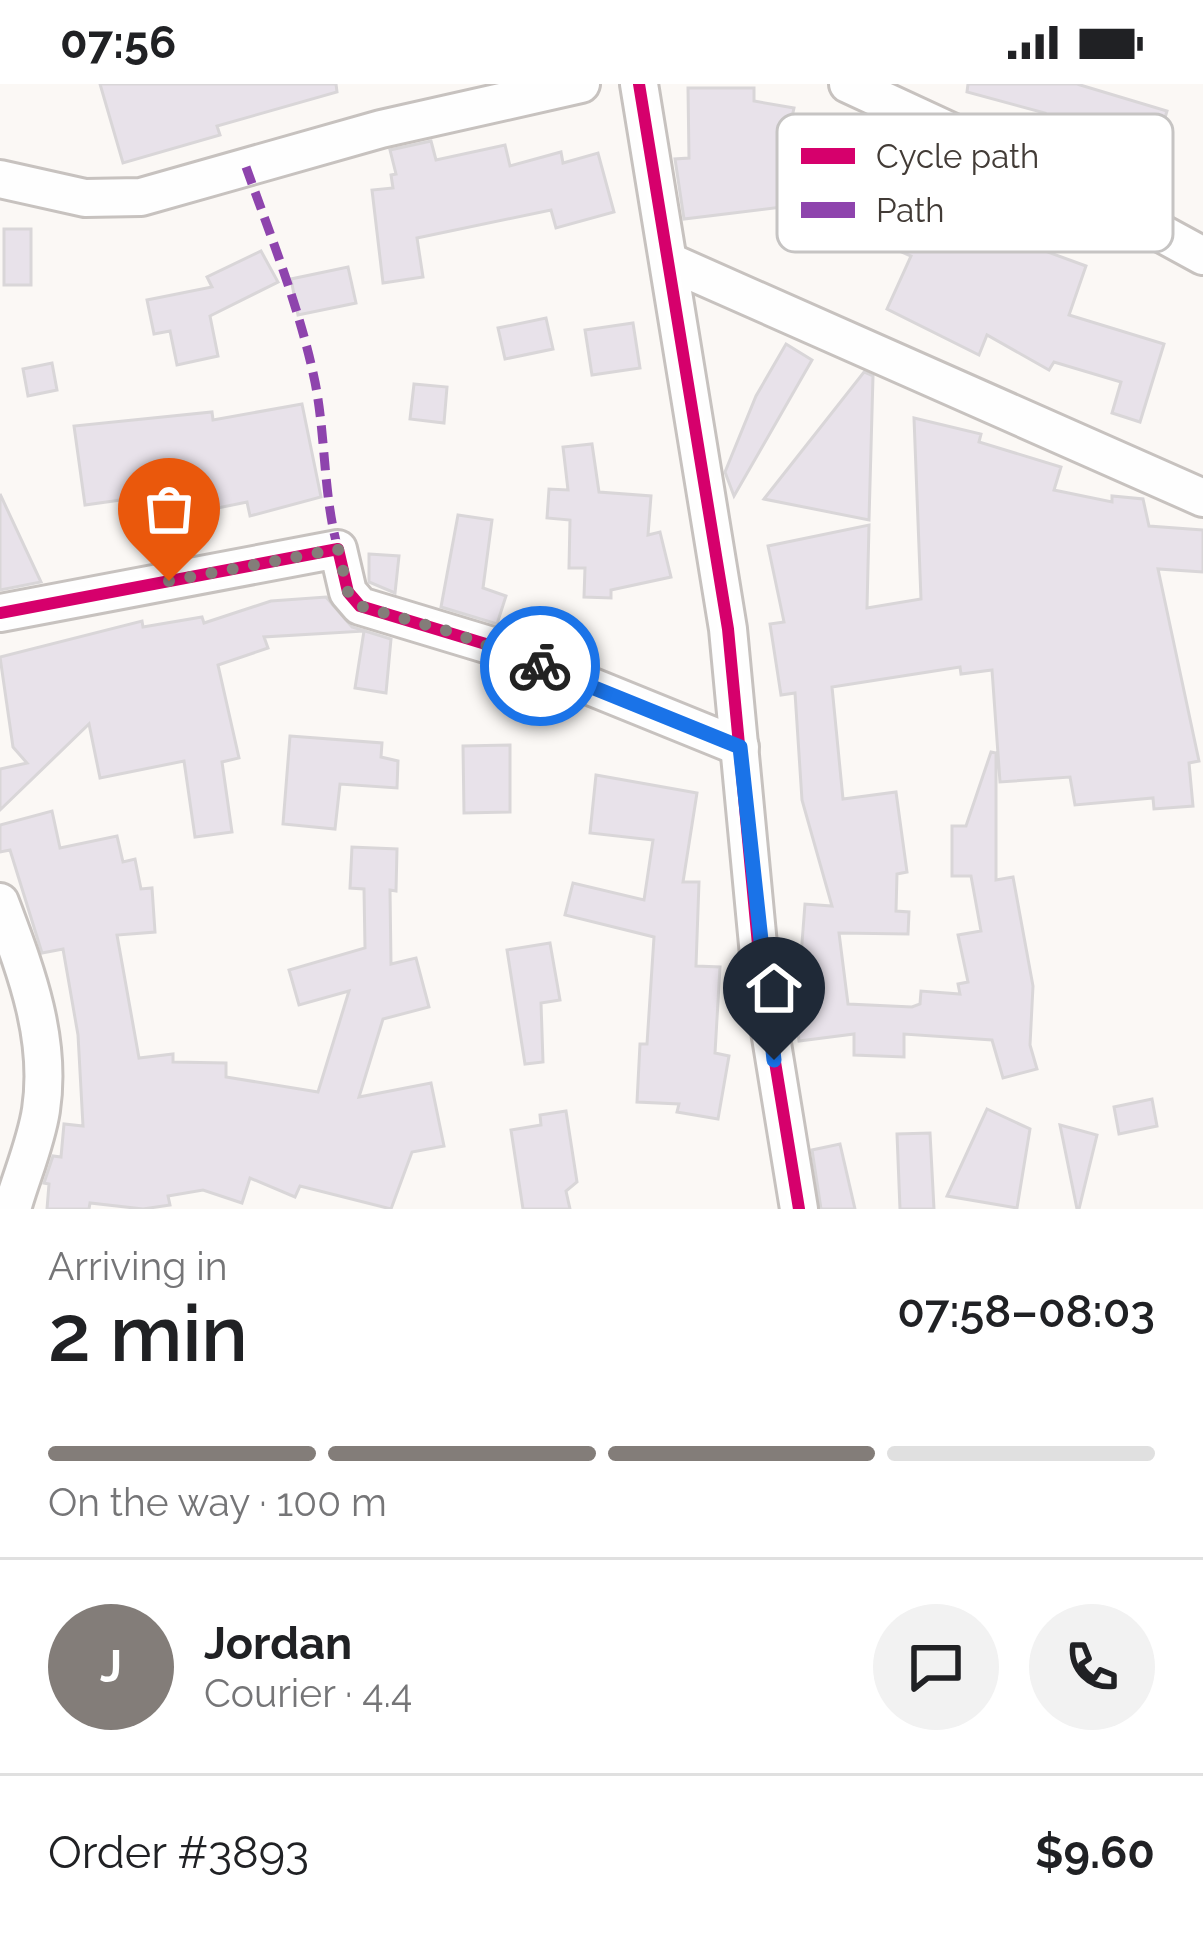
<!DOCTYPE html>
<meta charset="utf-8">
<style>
body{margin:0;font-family:Raleway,sans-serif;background:#f2f2f2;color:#202124;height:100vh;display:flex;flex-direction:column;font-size:45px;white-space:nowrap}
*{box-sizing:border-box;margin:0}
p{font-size:39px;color:#757577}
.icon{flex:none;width:66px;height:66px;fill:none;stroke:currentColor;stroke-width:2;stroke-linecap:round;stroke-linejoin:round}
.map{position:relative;height:1125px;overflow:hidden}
.drawer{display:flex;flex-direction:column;background:#fff;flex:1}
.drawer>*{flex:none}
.pin{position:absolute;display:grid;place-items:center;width:102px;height:102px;color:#fff;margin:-123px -51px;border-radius:50% 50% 50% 0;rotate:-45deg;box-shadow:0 0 12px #0007}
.pin .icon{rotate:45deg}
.courier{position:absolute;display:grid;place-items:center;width:120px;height:120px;margin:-60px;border:9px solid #1a73e8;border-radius:50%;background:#fff;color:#222;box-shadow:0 3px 15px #0007}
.head em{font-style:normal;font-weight:600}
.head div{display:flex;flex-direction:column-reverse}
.head{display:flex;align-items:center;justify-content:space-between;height:204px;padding:0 48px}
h1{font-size:78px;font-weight:600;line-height:90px}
.bar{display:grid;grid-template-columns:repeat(4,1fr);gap:18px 12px;align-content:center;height:144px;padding:0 48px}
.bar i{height:15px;border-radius:9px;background:#e0e0e0}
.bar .current{background:#837d79}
.bar p{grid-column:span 4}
.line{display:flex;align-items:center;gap:30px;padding:0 48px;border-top:3px solid #e0e0e0}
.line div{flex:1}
.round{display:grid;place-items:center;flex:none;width:126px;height:126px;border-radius:63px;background:#f2f2f2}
.status{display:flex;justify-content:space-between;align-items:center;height:84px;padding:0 60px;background:#fff;direction:ltr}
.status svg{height:33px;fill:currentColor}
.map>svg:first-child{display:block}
</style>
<div class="status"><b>07:56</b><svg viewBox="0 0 49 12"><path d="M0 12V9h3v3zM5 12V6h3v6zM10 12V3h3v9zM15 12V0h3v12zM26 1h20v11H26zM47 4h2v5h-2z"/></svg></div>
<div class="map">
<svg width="1203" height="1125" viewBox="0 0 1203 1125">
<rect width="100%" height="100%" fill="#fbf8f5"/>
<!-- building -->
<g fill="#e8e2ea" stroke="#d9d6d8" stroke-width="3">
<path d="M 100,0 L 336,0 L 337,8 L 217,42 L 220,51 L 123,79 Z"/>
<path d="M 968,0 L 1077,0 L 1167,27 L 1156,64 L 1074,39 L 1073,44 L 1043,38 L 1045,29 L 967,8 Z"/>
<path d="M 688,4 L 754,4 L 754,17 L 794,24 L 789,47 L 880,69 L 1034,144 L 1026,160 L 1086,182 L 1069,231 L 1164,260 L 1140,338 L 1112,329 L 1121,298 L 1054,278 L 1049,286 L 987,251 L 979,271 L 887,225 L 911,172 L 843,143 L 838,156 L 791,140 L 798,121 L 684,135 L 675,75 L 689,74 Z"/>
<path d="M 431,57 L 436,76 L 505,61 L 510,82 L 561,68 L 563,79 L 598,69 L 614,128 L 556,144 L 551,126 L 417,154 L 423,193 L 383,199 L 372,106 L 393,104 L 391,91 L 396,90 L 390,66 Z"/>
<rect x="4" y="145" width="27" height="56"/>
<path d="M 261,167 L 278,198 L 210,232 L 218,272 L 177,281 L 170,247 L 154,250 L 147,216 L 212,203 L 207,193 Z"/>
<path d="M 348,183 L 356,219 L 298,231 L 291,195 Z"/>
<path d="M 546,234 L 553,265 L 505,275 L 498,244 Z"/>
<path d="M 633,239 L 640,284 L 592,291 L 585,246 Z"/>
<path d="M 786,260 L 812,276 L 734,412 L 725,388 L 756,312 Z"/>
<path d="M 52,279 L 57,306 L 28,312 L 23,285 Z"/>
<path d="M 864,288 L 873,292 L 869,436 L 764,415 Z"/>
<path d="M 414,300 L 447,303 L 444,339 L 410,335 Z"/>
<path d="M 302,320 L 321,413 L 250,432 L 247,418 L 154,437 L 149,412 L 85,421 L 74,342 L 212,328 L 213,336 Z"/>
<path d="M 914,334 L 981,350 L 979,358 L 1061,383 L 1054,406 L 1112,418 L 1112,412 L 1143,415 L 1149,442 L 1203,446 L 1203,488 L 1158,485 L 1199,677 L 1189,679 L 1193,722 L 1154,725 L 1153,714 L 1075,721 L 1070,693 L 1000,698 L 992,586 L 961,590 L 960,583 L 832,603 L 843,715 L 896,708 L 907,788 L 897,790 L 896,827 L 909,828 L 908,850 L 839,849 L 848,920 L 912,923 L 920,920 L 921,907 L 960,910 L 958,900 L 968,898 L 958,851 L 981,847 L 971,792 L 952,792 L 952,742 L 966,742 L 991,668 L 996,669 L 996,796 L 1013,793 L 1033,902 L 1030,961 L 1037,985 L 1003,994 L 992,956 L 904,950 L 904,973 L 854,971 L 854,950 L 799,957 L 791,886 L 800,885 L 805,820 L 832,822 L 802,716 L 795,609 L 781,611 L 770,540 L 784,538 L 768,462 L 869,441 L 867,524 L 921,515 Z"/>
<path d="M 592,360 L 599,408 L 651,412 L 648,451 L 660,448 L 671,493 L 611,506 L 611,514 L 584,513 L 585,484 L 569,484 L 570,436 L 547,434 L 549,405 L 568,406 L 563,363 Z"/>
<path d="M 0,410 L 41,498 L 0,506 Z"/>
<path d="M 458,431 L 492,436 L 483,504 L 506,512 L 497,540 L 441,523 Z"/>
<path d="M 369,470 L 399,472 L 395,509 L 369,498 Z"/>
<path d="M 326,513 L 352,543 L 391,555 L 386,609 L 355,604 L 364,547 L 264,553 L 268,564 L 218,581 L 239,674 L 222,678 L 232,748 L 195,753 L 184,677 L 100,694 L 89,640 L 0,726 L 0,685 L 27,679 L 13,663 L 0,573 L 142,537 L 143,543 L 202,533 L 204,539 L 271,517 Z"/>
<path d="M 290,652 L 382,659 L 381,673 L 398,677 L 397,704 L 340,700 L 335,745 L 283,740 Z"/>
<path d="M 510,661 L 510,728 L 464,729 L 463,662 Z"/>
<path d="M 596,691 L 697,709 L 683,798 L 699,798 L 696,882 L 720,883 L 715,969 L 729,972 L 718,1035 L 677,1028 L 679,1020 L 637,1018 L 640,960 L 647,960 L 654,853 L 565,831 L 573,799 L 644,816 L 653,756 L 590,749 Z"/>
<path d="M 52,727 L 60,764 L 117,752 L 123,778 L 135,775 L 141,805 L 152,804 L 155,848 L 117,851 L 139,974 L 173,970 L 173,978 L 226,979 L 226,993 L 318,1008 L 349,907 L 299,921 L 289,886 L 365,864 L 364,805 L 350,804 L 352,763 L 397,765 L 396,807 L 390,806 L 391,880 L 416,874 L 429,923 L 383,935 L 359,1013 L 431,999 L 444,1062 L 412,1068 L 391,1125 L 300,1102 L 295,1113 L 250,1094 L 242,1119 L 203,1106 L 168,1112 L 170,1121 L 143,1125 L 90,1119 L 89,1125 L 47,1125 L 49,1100 L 44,1099 L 53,1072 L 61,1073 L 64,1040 L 83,1042 L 78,951 L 63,865 L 42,869 L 10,766 L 0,768 L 0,741 Z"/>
<path d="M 550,859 L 560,916 L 541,919 L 543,978 L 525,980 L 507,866 Z"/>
<path d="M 1152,1015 L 1157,1042 L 1119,1050 L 1114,1023 Z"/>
<path d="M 987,1025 L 1030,1045 L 1017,1124 L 947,1112 Z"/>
<path d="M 566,1027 L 577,1098 L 566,1107 L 570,1125 L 523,1125 L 511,1046 L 541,1041 L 540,1031 Z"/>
<path d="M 1060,1041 L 1097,1051 L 1079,1125 L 1077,1125 Z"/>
<path d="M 930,1049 L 934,1125 L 900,1125 L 897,1050 Z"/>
<path d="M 840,1060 L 855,1125 L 821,1125 L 812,1066 Z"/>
</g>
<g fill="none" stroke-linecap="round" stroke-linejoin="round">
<defs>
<g id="street">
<path d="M 639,0 L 728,545 L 761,892 L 799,1125"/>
<path d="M 848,0 L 1115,124 L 1203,172"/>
<path d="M 0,95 L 85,114 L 141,113 L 381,45 L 581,0"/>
<path d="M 670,178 L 1203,414"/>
<path d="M 0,529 L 338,465 L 348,508 L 360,522 L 489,561 L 740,663"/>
<path d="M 0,818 C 25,885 52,953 41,1026 C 36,1059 21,1093 12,1125"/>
</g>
</defs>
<!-- street casing -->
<use href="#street" stroke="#c7c2bf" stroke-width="42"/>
<!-- street -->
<use href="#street" stroke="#fefefe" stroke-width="36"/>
<!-- quiet -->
<path stroke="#8e44ad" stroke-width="9" stroke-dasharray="18 9" stroke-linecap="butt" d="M 246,83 C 271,153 300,225 315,298 C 326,354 323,410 338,465"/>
<defs>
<g id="cycleway">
<path d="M 639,0 L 728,545 L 761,892 L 799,1125"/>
<path d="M 0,529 L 338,465 L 348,508 L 360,522 L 489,561 L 740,663"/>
</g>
</defs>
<!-- cycleway casing -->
<use href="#cycleway" stroke="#fff" stroke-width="20"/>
<!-- cycleway -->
<use href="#cycleway" stroke="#d6006c" stroke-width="12"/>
</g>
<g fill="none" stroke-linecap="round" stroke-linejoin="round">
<!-- done -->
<path stroke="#837d79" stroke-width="12" stroke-dasharray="0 21.6" d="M 169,497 L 338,465 L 348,508 L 360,522 L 451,548 L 540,582"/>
<!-- route -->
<path stroke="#1a73e8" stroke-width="15" d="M 540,582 L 740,663 L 774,976"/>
</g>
<!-- legend -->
<rect x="777" y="30" width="396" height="138" rx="18" fill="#fff" stroke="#c6c4c3" stroke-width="3"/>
<rect x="801" y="64" width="54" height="16" fill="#d6006c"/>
<rect x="801" y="118" width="54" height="16" fill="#8e44ad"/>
<g font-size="33" fill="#423b36">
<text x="876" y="84">Cycle path</text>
<text x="876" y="138">Path</text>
</g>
</svg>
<div class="pin" style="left:169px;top:497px;background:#ea580c"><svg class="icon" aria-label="bag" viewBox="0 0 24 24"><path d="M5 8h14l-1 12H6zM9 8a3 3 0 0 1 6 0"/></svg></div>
<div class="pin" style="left:774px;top:976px;background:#1f2937"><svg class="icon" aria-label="home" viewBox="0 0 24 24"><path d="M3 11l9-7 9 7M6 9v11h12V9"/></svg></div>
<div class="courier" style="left:540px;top:582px"><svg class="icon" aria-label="bike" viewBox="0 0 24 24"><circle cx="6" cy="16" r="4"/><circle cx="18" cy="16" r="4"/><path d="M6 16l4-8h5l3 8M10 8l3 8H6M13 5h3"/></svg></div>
</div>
<section class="drawer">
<div class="head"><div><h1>2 min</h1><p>Arriving in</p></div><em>07:58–08:03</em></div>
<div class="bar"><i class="current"></i><i class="current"></i><i class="current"></i><i></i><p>On the way · 100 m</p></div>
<div class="line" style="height:216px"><b class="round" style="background:#837d79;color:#fff">J</b><div><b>Jordan</b><p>Courier · 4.4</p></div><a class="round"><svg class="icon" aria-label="chat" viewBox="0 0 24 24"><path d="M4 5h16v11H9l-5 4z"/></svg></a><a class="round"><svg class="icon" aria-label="phone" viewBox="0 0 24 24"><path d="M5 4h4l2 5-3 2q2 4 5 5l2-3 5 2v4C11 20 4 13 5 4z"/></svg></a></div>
<div class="line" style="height:156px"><div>Order #3893</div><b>$9.60</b></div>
</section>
